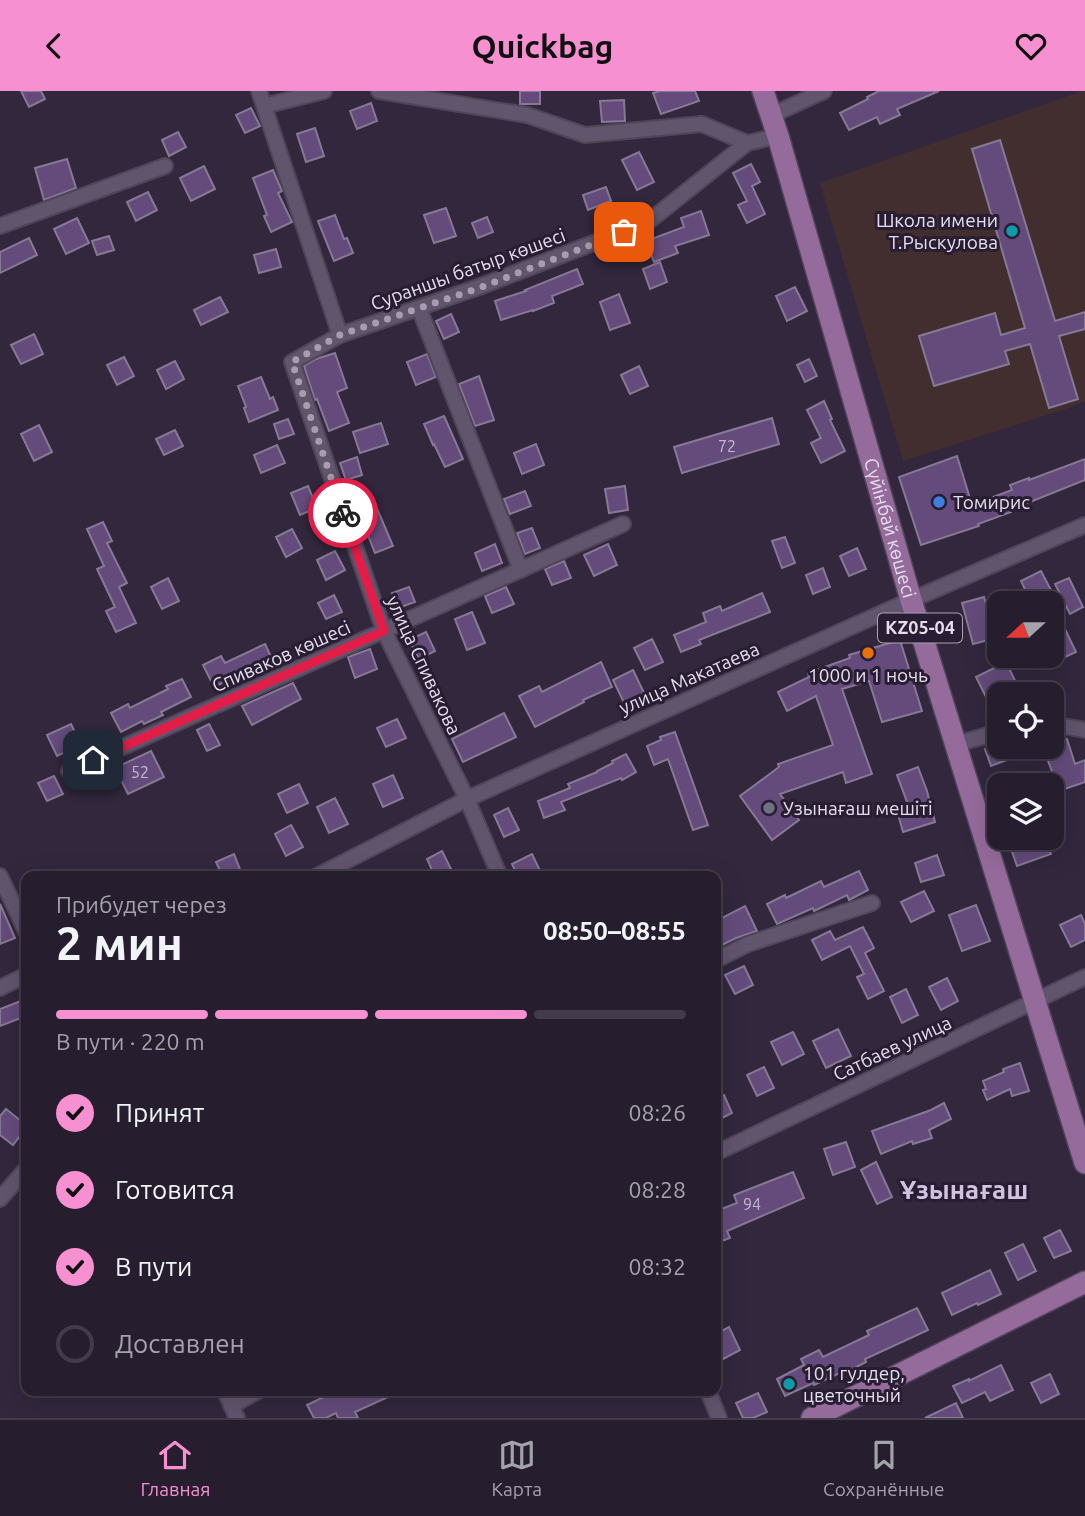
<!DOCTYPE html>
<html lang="ru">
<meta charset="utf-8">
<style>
body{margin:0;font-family:Ubuntu,sans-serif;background:#322a3a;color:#f1f3f6;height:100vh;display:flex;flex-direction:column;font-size:26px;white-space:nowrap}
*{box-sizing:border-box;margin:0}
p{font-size:23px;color:#a4a2aa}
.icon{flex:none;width:38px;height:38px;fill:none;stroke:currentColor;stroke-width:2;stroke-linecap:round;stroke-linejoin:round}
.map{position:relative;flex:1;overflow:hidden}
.details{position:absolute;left:21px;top:780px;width:700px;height:525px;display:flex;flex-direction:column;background:#261d2e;border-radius:14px;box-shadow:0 7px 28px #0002,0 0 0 2px #423b4a}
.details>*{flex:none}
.needle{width:46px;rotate:249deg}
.controls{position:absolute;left:987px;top:500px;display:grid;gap:14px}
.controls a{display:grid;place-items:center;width:77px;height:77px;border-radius:14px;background:#261d2e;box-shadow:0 7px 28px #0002,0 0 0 2px #423b4a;font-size:35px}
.pin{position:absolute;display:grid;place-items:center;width:60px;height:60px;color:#fff;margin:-30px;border-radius:14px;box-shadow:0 4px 10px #0006}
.courier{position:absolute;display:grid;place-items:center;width:70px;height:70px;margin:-35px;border:5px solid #e11d48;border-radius:50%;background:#fff;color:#222;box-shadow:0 2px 9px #0007}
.summary em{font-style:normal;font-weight:700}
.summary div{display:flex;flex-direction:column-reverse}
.summary{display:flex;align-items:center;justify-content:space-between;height:119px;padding:0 35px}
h1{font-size:46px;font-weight:700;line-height:52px}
.bar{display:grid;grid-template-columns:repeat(4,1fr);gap:10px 7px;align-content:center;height:84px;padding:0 35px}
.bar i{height:9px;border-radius:5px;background:#423b4a}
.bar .active{background:#f690d0}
.bar p{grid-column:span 4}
ol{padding:0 35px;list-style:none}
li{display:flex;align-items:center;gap:21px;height:77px}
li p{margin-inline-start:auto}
li .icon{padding:7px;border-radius:50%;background:#f690d0;color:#111;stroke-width:4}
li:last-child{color:#a4a2aa}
li i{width:38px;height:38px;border:4px solid #423b4a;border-radius:50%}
header{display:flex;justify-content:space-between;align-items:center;height:91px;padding:0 35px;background:#f690d0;color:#111;font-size:32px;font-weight:700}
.tabs{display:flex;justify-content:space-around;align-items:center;height:98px;border-top:2px solid #423b4a;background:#261d2e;font-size:19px;color:#a4a2aa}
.tabs a{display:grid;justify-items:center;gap:4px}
.tabs .active{color:#f690d0}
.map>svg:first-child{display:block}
</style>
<header><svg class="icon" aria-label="back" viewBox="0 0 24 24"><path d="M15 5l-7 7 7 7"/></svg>Quickbag<svg class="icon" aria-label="heart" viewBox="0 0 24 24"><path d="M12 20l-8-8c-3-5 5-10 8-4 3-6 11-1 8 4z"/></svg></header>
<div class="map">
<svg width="1085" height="1327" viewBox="0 0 1085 1327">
<rect width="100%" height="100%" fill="#32273d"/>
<!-- education -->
<path fill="#422e2f" d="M 1082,0 L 1085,0 L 1085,310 L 1072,316 L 903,370 L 820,92 Z"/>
<!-- building -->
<g fill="#644b7b" stroke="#867994" stroke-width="2">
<path d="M 21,0 L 41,0 L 45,8 L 29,16 Z"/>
<rect x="520" y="0" width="20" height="13"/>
<path d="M 660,0 L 695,0 L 699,10 L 661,23 L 653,2 Z"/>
<path d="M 879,0 L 939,0 L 897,18 L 900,24 L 880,33 L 877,26 L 849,39 L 840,22 L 868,8 L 867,6 Z"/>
<path d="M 624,9 L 625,30 L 602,31 L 600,10 Z"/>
<path d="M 371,12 L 377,30 L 357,38 L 350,20 Z"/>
<path d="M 251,17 L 260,35 L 245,42 L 236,24 Z"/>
<path d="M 315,37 L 324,65 L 306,71 L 297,43 Z"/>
<path d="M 178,41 L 186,56 L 169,65 L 162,49 Z"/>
<path d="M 1000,49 L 1055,230 L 1085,221 L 1085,238 L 1059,245 L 1078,308 L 1049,317 L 1030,253 L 1005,260 L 1009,273 L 934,295 L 919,245 L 995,222 L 1001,244 L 1025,237 L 972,58 Z"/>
<path d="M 639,61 L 654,91 L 637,99 L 622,69 Z"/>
<path d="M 67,68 L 76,97 L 44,109 L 35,77 Z"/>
<path d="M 751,73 L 760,91 L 752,95 L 765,123 L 747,132 L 738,114 L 747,110 L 733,82 Z"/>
<path d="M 204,75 L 215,98 L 191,110 L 180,87 Z"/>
<path d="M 273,79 L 282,100 L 278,102 L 292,131 L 271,141 L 264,125 L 267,124 L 253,87 Z"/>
<path d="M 606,96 L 611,110 L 588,119 L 583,104 Z"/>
<path d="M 148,101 L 157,119 L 136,130 L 127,111 Z"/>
<path d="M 446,117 L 456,145 L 434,152 L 424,124 Z"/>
<path d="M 701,120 L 709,144 L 675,155 L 678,162 L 654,171 L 646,150 L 684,136 L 681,127 Z"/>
<path d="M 335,124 L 344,148 L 347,147 L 353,162 L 334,170 L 318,130 Z"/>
<path d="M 487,126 L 493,141 L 478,147 L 472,132 Z"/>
<path d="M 77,127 L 89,152 L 66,163 L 54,138 Z"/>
<path d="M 109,145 L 114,159 L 97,164 L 92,150 Z"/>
<path d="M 29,147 L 37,164 L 0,182 L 0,161 Z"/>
<path d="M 276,158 L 281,176 L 259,182 L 254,164 Z"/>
<path d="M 660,171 L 667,191 L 650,198 L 643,178 Z"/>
<path d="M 577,178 L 583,193 L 552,205 L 554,212 L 533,220 L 533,219 L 501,229 L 495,210 L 526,200 L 525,199 Z"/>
<path d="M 795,196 L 807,220 L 787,230 L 776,205 Z"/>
<path d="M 619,203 L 630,232 L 610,239 L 600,211 Z"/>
<path d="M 220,206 L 228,221 L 201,234 L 194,219 Z"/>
<path d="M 451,223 L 459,241 L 444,248 L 436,230 Z"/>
<path d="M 34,243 L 43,263 L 21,273 L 11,254 Z"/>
<path d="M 335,262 L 347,297 L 337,301 L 349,332 L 329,340 L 317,308 L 315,309 L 304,275 L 316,268 Z"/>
<path d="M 427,263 L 436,286 L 416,294 L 407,271 Z"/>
<path d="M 124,266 L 134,285 L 117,294 L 107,274 Z"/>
<path d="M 809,268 L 817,285 L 805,291 L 797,274 Z"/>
<path d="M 175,270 L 184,288 L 166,298 L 157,279 Z"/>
<path d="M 639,275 L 648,295 L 630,303 L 621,284 Z"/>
<path d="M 479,285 L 494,329 L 475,335 L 459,293 Z"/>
<path d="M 261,286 L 270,308 L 273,306 L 278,319 L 249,331 L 244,317 L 246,316 L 238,295 Z"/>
<path d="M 824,310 L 832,328 L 830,329 L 845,360 L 821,372 L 811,352 L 821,347 L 807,319 Z"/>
<path d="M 444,325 L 463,368 L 445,376 L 434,353 L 433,354 L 424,333 Z"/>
<path d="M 772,327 L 779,353 L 682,382 L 674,356 Z"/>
<path d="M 288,328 L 294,343 L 279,348 L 274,333 Z"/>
<path d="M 381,332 L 388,353 L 360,362 L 353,341 Z"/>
<path d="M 39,334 L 52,361 L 34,370 L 21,343 Z"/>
<path d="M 175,339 L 183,355 L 164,364 L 156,348 Z"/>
<path d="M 536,353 L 544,374 L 522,383 L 514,362 Z"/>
<path d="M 277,354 L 285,372 L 261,382 L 254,364 Z"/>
<path d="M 957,365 L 972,414 L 1012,399 L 1010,394 L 1029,387 L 1029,389 L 1085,368 L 1085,389 L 1010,419 L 1011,421 L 978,433 L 979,435 L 921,454 L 899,386 Z"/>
<path d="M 357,366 L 362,384 L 346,389 L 340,372 Z"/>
<path d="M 308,395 L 317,417 L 300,424 L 291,402 Z"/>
<path d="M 625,395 L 628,419 L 609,422 L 605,398 Z"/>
<path d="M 525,400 L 531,415 L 510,423 L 504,408 Z"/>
<path d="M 373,408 L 393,455 L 375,462 L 356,414 Z"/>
<path d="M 103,431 L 112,450 L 107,452 L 127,492 L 119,496 L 136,532 L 116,541 L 106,520 L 115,516 L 97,478 L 104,475 L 87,438 Z"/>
<path d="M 532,437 L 540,457 L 525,463 L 517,442 Z"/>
<path d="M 292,438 L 302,457 L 286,466 L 276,446 Z"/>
<path d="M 785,446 L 795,472 L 782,477 L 772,450 Z"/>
<path d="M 495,453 L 502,472 L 482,480 L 475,462 Z"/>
<path d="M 608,453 L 617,474 L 594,485 L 584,464 Z"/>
<path d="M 857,457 L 866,478 L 849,485 L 840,465 Z"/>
<path d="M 335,460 L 345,479 L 326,489 L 317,469 Z"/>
<path d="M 564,470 L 571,487 L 552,494 L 545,478 Z"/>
<path d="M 823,477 L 830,496 L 813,503 L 806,484 Z"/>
<path d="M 1041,480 L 1052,501 L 1031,511 L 1021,490 Z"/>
<path d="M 168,487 L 179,510 L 162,518 L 151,496 Z"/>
<path d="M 1069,487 L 1083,516 L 1070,523 L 1055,493 Z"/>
<path d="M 409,496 L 415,511 L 398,517 L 392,502 Z"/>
<path d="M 506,496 L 514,513 L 492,522 L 485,505 Z"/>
<path d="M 762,502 L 770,521 L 699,549 L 701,553 L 681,561 L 674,544 L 706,531 L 703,522 L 720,515 L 722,520 Z"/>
<path d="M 334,504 L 342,521 L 326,528 L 318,512 Z"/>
<path d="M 984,506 L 996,547 L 973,553 L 962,512 Z"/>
<path d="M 472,521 L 485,552 L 467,559 L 455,528 Z"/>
<path d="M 1064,536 L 1076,561 L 1052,572 L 1052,541 Z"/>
<path d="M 426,541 L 435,560 L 419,568 L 409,549 Z"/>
<path d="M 652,548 L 663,571 L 645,579 L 634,557 Z"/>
<path d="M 900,549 L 922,620 L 882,631 L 869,590 L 842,598 L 872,683 L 846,692 L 843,681 L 780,703 L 799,729 L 772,749 L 740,705 L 779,676 L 778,673 L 833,654 L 816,605 L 787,620 L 778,601 L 809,586 L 808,582 L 850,567 L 849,564 Z"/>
<path d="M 265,553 L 273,570 L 251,581 L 250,579 L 214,596 L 203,574 L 221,565 L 225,572 Z"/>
<path d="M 370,558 L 377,578 L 355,587 L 348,566 Z"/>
<path d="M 601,571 L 612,596 L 583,609 L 584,611 L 535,636 L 519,605 L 539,595 L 542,601 Z"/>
<path d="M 1006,571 L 1022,604 L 999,604 L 999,632 L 976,586 Z"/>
<path d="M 633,579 L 647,608 L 627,618 L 613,589 Z"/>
<path d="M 182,588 L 191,606 L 161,621 L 163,624 L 144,633 L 142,630 L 121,641 L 111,622 L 128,613 L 130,617 L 168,598 L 166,595 Z"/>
<path d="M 293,592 L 301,608 L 252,634 L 242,615 Z"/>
<path d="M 504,622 L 516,646 L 463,671 L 452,648 Z"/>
<path d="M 397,628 L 406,647 L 386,656 L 377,637 Z"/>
<path d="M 71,633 L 81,654 L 57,665 L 47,644 Z"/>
<path d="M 209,633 L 220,654 L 207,660 L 197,639 Z"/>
<path d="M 675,641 L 708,734 L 693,739 L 668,668 L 654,674 L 647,655 L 661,649 L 660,646 Z"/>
<path d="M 1067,648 L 1075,673 L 1085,669 L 1085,691 L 1059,700 L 1043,656 L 1052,656 L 1052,653 Z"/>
<path d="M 999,653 L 999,656 L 1036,656 L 1036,658 L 991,675 L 985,658 Z"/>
<path d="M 151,660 L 164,686 L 128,703 L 115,677 Z"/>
<path d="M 626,663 L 636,681 L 622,689 L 621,687 L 561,711 L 565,719 L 544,727 L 538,710 L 570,697 L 568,693 L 597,681 L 597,680 L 613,672 L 612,670 Z"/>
<path d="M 918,676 L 927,700 L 935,731 L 903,741 L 898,723 L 910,719 L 897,684 Z"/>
<path d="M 393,684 L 403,707 L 383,716 L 373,693 Z"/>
<path d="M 54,685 L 63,703 L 47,710 L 38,692 Z"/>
<path d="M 299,693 L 308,712 L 287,722 L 278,703 Z"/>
<path d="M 335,707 L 348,733 L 329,742 L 317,716 Z"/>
<path d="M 508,717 L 519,739 L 504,746 L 494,724 Z"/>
<path d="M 291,734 L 303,756 L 286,765 L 275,743 Z"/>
<path d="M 1018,747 L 1045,747 L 1051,763 L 1017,775 L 1010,755 L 1020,752 Z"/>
<path d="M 442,760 L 451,778 L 435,786 L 427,768 Z"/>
<path d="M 234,763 L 243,786 L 223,786 L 216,771 Z"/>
<path d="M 532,763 L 543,786 L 518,786 L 512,773 Z"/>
<path d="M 937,764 L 944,784 L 921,791 L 915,772 Z"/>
<path d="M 859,780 L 868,799 L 849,809 L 847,804 L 814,820 L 813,817 L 777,833 L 767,813 L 785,804 L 786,807 L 821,790 L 824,796 Z"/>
<path d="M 924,800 L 934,820 L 911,831 L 901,811 Z"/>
<path d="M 0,813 L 15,847 L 0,853 Z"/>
<path d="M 976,814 L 990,850 L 962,860 L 949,824 Z"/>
<path d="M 745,815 L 757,840 L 736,847 L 716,857 L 716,830 Z"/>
<path d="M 1081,824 L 1085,833 L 1085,849 L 1071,856 L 1060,834 Z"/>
<path d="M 863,836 L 874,857 L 865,862 L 884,900 L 868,908 L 857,886 L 864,883 L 850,855 L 822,869 L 812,849 L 830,840 L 835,849 Z"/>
<path d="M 744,875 L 753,894 L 735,903 L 725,884 Z"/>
<path d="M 947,887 L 958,910 L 941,919 L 929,896 Z"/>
<path d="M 906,898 L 918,924 L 902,932 L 890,906 Z"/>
<path d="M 26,908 L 26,925 L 0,935 L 0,918 Z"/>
<path d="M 838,938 L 851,965 L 826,977 L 813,950 Z"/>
<path d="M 793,941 L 804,963 L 782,974 L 771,951 Z"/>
<path d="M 1020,972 L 1029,1000 L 1012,1005 L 1010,998 L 987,1009 L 983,999 L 986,998 L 983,990 L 1004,981 L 1003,978 Z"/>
<path d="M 764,976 L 774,997 L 757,1005 L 747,984 Z"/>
<path d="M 724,1004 L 732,1022 L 716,1030 L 716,1008 Z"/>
<path d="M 944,1012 L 951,1028 L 929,1039 L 932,1047 L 913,1053 L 912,1050 L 881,1063 L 872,1040 L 931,1019 Z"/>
<path d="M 6,1018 L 26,1034 L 26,1037 L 13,1054 L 0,1044 L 0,1025 Z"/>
<path d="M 846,1051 L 855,1076 L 833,1084 L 824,1058 Z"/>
<path d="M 876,1071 L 892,1106 L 877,1113 L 861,1079 Z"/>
<path d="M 793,1081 L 804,1107 L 727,1140 L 730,1147 L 716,1152 L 716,1114 L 719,1119 L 737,1112 L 734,1104 Z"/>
<path d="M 1060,1139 L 1071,1160 L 1054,1167 L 1044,1147 Z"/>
<path d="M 1023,1153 L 1036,1180 L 1018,1189 L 1005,1162 Z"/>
<path d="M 990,1179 L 1001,1203 L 978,1214 L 977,1212 L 952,1224 L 942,1202 Z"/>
<path d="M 917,1217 L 928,1239 L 865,1268 L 866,1271 L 845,1282 L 844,1280 L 814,1294 L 813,1292 L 785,1305 L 777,1288 L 804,1274 L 801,1268 L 819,1259 L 823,1266 L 869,1244 L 867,1240 Z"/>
<path d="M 729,1236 L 740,1259 L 723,1268 L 716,1253 L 716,1243 Z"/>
<path d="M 1001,1274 L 1013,1299 L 990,1310 L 985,1301 L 962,1312 L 953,1295 L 969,1288 L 969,1290 Z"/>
<path d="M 1050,1283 L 1059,1303 L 1041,1312 L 1031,1292 Z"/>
<path d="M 336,1300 L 401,1300 L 355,1321 L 358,1327 L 338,1327 L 336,1322 L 326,1327 L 314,1327 L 307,1314 Z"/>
<path d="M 758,1302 L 767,1321 L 753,1327 L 743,1327 L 736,1312 Z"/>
<path d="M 956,1312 L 963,1327 L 925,1327 Z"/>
</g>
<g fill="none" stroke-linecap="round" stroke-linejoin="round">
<defs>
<g id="street">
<path d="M 259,0 L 340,244 L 292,271 L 384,540 L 467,708 L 500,786"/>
<path d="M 379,0 L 527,24 L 585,44 L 702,33 L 747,52 L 778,45"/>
<path d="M 264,15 L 324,0"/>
<path d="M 772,24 L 824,0"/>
<path d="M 0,135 L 165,75"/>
<path d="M 419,217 L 521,479"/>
<path d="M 340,244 L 479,196 L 648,131 L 747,52"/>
<path d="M 1052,633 L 1085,639"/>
<path d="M 956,653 L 999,641"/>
<path d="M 69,680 L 623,433"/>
<path d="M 0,785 L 26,840"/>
<path d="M 315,786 L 467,708 L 911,509 L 1085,434"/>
<path d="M 716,869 L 748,853 L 872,812"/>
<path d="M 0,897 L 26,884"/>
<path d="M 716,1062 L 1085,886"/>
<path d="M 0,1108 L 26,1078"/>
<path d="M 225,1300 L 237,1327"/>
<path d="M 708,1300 L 719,1327"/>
<path d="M 231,1315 L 258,1300"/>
</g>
<g id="primary">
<path id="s1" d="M 763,0 L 778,45 L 911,509 L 1085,1072"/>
<path d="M 812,1327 L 1085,1191"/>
</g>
</defs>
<!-- street casing -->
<use href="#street" stroke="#4f4558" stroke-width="18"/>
<!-- primary casing -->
<use href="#primary" stroke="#4f4558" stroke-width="24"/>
<!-- street -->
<use href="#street" stroke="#61546d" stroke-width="14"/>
<!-- primary -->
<use href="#primary" stroke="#956b9c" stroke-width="21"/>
</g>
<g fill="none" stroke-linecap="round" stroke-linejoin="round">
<!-- done -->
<path stroke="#a69eaf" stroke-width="7" stroke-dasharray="0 12.6" d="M 343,422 L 292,271 L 340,244 L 479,197 L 624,141"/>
<!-- route -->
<path stroke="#e11d48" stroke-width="9" d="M 93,669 L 384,540 L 343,422"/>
</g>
<!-- markers -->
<g fill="#0f9aa8" stroke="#281d33" stroke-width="2.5">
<circle cx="1012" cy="140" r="7"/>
<circle cx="789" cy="1293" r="7"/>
</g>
<circle fill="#3f7fe0" stroke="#281d33" stroke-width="2.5" cx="939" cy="411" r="7"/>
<circle fill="#e8710a" stroke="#281d33" stroke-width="2.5" cx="868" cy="562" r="7"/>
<circle fill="#6b7280" stroke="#281d33" stroke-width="2.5" cx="769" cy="717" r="7"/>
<g text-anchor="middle" stroke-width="6" stroke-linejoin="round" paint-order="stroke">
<!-- number labels -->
<g font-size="16" fill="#c5b9d0">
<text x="727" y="361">72</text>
<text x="140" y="687">52</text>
<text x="752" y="1119">94</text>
</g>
<!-- shield labels -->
<rect fill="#281d33" stroke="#aca4b5" stroke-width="2" x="878" y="522.5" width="84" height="29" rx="5"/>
<g font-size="18" font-weight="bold" fill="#e5deed">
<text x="920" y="543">KZ05-04</text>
</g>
<!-- poi labels -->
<g font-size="19" fill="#e5deed" stroke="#281d33" text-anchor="start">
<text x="998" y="136" text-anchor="end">Школа имени<tspan x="998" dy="22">Т.Рыскулова</tspan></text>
<text x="953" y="418">Томирис</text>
<text x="868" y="591" text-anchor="middle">1000 и 1 ночь</text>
<text x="783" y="724">Узынағаш мешіті</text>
<text x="803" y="1289">101 гулдер,<tspan x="803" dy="22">цветочный</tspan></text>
</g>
<!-- street labels -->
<g font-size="19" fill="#e5deed" stroke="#281d33">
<text transform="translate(468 178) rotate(-20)" y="7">Сураншы батыр көшесі</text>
<text dy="7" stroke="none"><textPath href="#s1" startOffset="455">Сүйінбай көшесі</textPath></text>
<text transform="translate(281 565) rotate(-24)" y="7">Спиваков көшесі</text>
<text transform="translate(424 574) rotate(65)" y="7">улица Спивакова</text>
<text transform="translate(689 587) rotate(-24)" y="7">улица Макатаева</text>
<text transform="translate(892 957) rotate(-25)" y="7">Сатбаев улица</text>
</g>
<!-- district labels -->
<g font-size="26" font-weight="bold" fill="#d1c2e0" stroke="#281d33">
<text x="964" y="1108">Ұзынағаш</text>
</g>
</g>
</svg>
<div class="controls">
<a><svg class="needle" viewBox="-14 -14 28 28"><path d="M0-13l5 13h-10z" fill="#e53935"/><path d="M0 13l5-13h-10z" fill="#a4a2aa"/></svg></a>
<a><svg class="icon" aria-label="locate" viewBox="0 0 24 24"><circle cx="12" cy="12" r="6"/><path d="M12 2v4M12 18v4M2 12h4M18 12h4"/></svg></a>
<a><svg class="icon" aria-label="layers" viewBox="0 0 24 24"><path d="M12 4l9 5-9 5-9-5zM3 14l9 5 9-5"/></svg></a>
</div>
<div class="pin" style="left:624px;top:141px;background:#ea580c"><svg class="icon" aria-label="bag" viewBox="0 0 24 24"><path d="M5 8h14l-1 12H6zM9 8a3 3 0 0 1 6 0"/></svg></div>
<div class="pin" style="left:93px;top:669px;background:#1f2937"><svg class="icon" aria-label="home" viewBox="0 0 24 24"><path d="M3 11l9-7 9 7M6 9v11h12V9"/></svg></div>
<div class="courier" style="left:343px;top:422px"><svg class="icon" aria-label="bike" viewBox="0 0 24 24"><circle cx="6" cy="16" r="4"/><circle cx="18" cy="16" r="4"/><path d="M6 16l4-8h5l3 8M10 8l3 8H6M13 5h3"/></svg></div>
<section class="details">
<div class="summary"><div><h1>2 мин</h1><p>Прибудет через</p></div><em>08:50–08:55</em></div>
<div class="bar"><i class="active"></i><i class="active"></i><i class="active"></i><i></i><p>В пути · 220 m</p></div>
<ol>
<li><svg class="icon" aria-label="check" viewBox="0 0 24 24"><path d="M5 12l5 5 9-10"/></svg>Принят<p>08:26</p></li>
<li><svg class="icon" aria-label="check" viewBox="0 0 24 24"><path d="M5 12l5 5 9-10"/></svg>Готовится<p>08:28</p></li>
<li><svg class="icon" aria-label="check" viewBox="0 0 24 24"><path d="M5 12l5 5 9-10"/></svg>В пути<p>08:32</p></li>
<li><i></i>Доставлен</li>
</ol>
</section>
</div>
<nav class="tabs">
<a class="active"><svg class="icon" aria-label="home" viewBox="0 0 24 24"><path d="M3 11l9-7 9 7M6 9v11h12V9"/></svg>Главная</a>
<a><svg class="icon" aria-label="map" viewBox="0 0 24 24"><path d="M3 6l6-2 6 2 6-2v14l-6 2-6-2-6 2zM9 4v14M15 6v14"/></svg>Карта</a>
<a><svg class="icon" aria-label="saved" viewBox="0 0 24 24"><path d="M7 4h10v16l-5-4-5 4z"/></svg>Сохранённые</a>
</nav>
